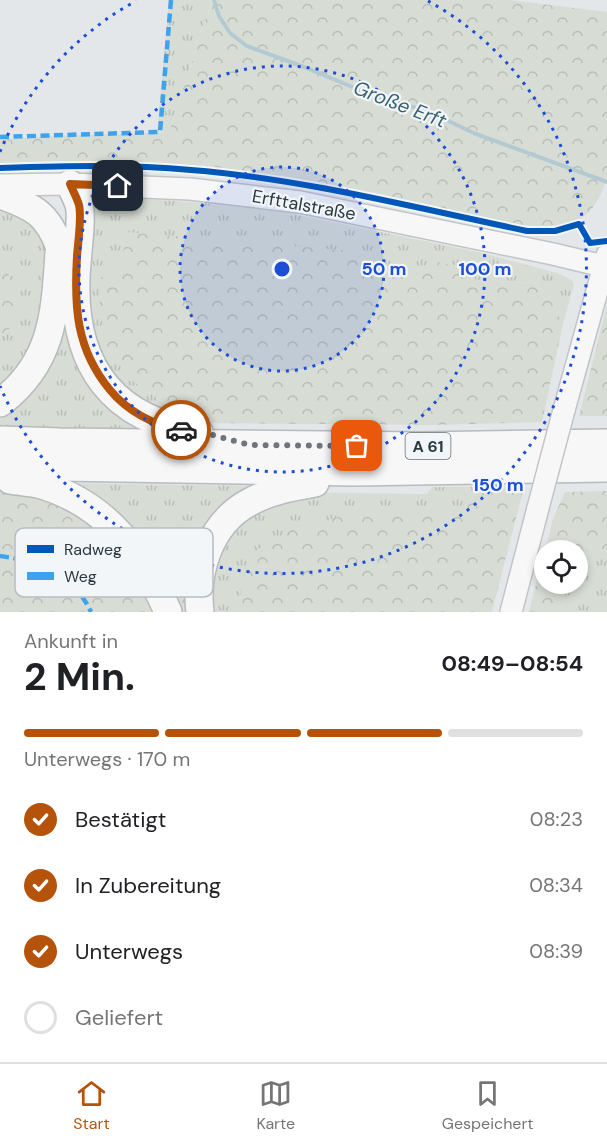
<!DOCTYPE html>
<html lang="de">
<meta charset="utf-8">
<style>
body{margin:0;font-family:"DM Sans",sans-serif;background:#f6f6f6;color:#202124;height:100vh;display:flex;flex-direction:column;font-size:22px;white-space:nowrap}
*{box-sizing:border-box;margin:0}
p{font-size:20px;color:#757577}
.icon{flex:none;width:33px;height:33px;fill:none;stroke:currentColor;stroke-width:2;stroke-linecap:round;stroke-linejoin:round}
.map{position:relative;height:612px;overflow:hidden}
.panel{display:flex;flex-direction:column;background:#fff;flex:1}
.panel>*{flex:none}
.buttons{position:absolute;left:534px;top:540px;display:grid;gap:12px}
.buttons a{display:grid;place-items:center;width:54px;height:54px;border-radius:50%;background:#fff;box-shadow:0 3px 9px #0003;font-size:30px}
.pin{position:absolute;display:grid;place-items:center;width:51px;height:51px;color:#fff;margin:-26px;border-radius:12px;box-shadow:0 3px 9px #0006}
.courier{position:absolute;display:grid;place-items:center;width:60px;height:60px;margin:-30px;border:4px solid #b45309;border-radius:50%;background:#fff;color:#222;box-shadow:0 2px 8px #0007}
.headline em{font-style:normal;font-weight:700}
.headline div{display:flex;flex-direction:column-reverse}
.headline{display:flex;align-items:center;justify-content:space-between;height:102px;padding:0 24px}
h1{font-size:39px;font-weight:700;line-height:45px}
.bar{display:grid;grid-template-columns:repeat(4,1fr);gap:9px 6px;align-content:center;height:72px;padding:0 24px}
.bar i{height:8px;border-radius:4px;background:#e0e0e0}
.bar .active{background:#b45309}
.bar p{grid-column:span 4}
ol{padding:0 24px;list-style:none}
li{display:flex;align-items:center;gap:18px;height:66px}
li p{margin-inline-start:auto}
li .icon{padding:6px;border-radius:50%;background:#b45309;color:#fff;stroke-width:4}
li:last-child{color:#757577}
li i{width:33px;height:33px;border:3px solid #e0e0e0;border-radius:50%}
.tabs{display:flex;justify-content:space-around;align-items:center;height:84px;border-top:2px solid #e0e0e0;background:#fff;font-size:16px;color:#757577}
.tabs a{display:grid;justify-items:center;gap:3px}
.tabs .active{color:#b45309}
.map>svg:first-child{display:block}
</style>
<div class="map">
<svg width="607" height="612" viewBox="0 0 607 612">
<defs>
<pattern id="grass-tufts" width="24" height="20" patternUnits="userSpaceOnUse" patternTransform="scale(1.5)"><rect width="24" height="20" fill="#d7ddd5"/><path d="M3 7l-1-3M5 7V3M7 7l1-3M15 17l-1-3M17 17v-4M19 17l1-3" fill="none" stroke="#b9beb8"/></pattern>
<pattern id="forest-crowns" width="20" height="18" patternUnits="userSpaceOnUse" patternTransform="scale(1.5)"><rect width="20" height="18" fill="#d7ddd5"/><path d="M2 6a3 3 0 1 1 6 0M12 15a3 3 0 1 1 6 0" fill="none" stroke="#b9beb8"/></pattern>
</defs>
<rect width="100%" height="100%" fill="#e4e7e9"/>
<!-- grass -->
<g fill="url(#grass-tufts)">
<path d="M 169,0 L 212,0 L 169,132 L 157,132 Z"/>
<path d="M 115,197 L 203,203 L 283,212 L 478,252 L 557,273 L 572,280 L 574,285 L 563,324 L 547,294 L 534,283 L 476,280 L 459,266 L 432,261 L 411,275 L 362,263 L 123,262 L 107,347 L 132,380 L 173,409 L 212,423 L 189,424 L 125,397 L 86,328 L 90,208 L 101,201 Z"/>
<path d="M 0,204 L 47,231 L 46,326 L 0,394 L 0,339 L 13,325 L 8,274 L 0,265 Z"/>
<path d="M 71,313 L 151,432 L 0,427 L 0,410 Z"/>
<path d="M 56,483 L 265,486 L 188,586 L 187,575 L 192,550 L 185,543 L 158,537 L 145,546 Z"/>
<path d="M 523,486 L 523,491 L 476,493 L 462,509 L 429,509 L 241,581 L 241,612 L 207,612 L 215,549 L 227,529 L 288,492 L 427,494 L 432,487 Z"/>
<path d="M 579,549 L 607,551 L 607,612 L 560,612 L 568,584 L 578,584 Z"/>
</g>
<!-- forest -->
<g fill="url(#forest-crowns)">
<path d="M 212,0 L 510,0 L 607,12 L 607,178 C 592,224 572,228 526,226 L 289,177 L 159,164 L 52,161 L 0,164 L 0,140 L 48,136 L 169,132 Z"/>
<path d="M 125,232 L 352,251 L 362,263 L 411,275 L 432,261 L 460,266 L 476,280 L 534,283 L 547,294 L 563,324 L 542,422 L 433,425 L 212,423 L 173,409 L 132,380 L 107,347 L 100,310 L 99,279 L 123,262 Z"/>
<path d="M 0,265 L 8,274 L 17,294 L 13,325 L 0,339 Z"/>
<path d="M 607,305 L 607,416 L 579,416 Z"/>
<path d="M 0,489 L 41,492 L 76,508 L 127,556 L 156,612 L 0,612 Z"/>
<path d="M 523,491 L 492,612 L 241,612 L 241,581 L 255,551 L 291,530 L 354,513 L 429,509 L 462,509 L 476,493 Z"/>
<path d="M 607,491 L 607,551 L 579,549 L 578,553 L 578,550 L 545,550 L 553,519 L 565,492 Z"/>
<path d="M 158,537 L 185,543 L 192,550 L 187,575 L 188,586 L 195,612 L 179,612 L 145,546 L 147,539 Z"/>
<path d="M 544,551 L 544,584 L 568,584 L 560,612 L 529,612 Z"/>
</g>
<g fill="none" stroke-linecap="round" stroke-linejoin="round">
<!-- stream -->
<path stroke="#b4cad2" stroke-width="4" d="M 214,0 L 219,16 L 230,33 L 247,46 L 304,67 L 384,100 L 425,110 L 476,134 L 607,182"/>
<defs>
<g id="secondary">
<path d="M 0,185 L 70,184 L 190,189 L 300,202 L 553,254 L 603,266"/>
<path d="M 564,410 L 607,255"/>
<path d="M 511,612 L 538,508"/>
</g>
<g id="motorway">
<path d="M 70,184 C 73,191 77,198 79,205 C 83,218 76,262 76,279 C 73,365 112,420 199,432"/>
<path d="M 0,195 C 33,206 48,214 60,248"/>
<path d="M 0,403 C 53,363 55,314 59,253"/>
<path d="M 0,440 L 60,442 L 421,446 L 607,443"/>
<path d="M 0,466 L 354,472 L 607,468"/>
<path d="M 10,480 C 21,482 32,482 42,485 C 106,504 143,554 168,612"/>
<path d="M 200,612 C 195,571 210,524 248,503 C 269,491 292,487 315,483"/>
</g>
</defs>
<!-- secondary casing -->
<use href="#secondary" stroke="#c2c5c7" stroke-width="24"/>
<!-- motorway casing -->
<use href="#motorway" stroke="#b7bbbd" stroke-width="30"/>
<!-- secondary -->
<use href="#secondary" stroke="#f7f7f7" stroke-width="21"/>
<!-- motorway -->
<use href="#motorway" stroke="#f7f7f7" stroke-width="27"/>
<defs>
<path id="secondary-bridge" d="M 538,508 L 564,410"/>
</defs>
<!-- secondary-bridge casing -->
<use href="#secondary-bridge" stroke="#c2c5c7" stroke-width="24" stroke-linecap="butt"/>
<!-- secondary-bridge -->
<use href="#secondary-bridge" stroke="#f7f7f7" stroke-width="21"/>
<!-- quiet -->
<g stroke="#3ea3ec" stroke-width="4.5" stroke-dasharray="9 4.5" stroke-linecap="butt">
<path d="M 0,137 L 160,132 L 171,0"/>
<path d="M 0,556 C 38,561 74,575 91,612"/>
</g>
<defs>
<path id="cycleway" d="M 0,168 C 64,166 128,164 191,170 C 304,179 416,208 527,231 L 555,231 L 579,224 L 590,243 L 607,241"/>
</defs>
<!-- cycleway casing -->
<use href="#cycleway" stroke="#f2f6f8" stroke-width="10"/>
<!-- cycleway -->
<use href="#cycleway" stroke="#0057b8" stroke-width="6"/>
</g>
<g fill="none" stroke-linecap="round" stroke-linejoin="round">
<!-- done -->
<path stroke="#6c767c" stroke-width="6" stroke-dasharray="0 10.8" d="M 181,430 L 205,433 L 250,445 L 357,446"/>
<!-- route -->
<path stroke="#b45309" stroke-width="8" d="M 118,186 L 70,184 C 73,191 77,198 79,205 C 82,217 78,242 77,256 C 74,307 76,349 110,390 C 127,411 155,426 181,430"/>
</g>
<!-- distance rings -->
<circle cx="282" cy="269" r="102" fill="#1d4ed8" fill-opacity=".12"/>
<g fill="none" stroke="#1d4ed8" stroke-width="3" stroke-dasharray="3 6">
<circle cx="282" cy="269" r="102"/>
<circle cx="282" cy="269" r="203"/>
<path d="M0 152A305 305 0 0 1 136 1M428 1A305 305 0 1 1 0 386"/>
</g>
<g text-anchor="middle" stroke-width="4.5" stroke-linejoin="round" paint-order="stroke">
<!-- shield labels -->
<rect fill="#f2f6f8" stroke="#677279" stroke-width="1.5" x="405.5" y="433" width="45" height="26" rx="4.5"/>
<g font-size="16" font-weight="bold" fill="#2b3942">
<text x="428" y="452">A 61</text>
</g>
<!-- street labels -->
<g font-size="18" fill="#2b3942" stroke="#f2f6f8">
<text transform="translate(304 205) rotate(10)" y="6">Erfttalstraße</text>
</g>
<!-- water labels -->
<g font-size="20" font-style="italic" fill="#376274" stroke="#f2f6f8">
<text transform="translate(400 104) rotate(21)" y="7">Große Erft</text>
</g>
</g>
<!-- legend -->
<rect x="15" y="528" width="198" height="69" rx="9" fill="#f2f6f8" stroke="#b6bdc1" stroke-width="1.5"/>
<rect x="27" y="545" width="27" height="8" fill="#0057b8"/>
<rect x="27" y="572" width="27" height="8" fill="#3ea3ec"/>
<g font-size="16" fill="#2b3942">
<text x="64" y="555">Radweg</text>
<text x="64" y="582">Weg</text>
</g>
<circle cx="282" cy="269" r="9" fill="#1d4ed8" stroke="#f2f6f8" stroke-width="3"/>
<g font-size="18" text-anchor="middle" font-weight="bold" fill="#1d4ed8" stroke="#f2f6f8" stroke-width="4.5" stroke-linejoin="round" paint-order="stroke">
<text x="384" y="275">50 m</text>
<text x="485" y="275">100 m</text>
<text x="498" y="491">150 m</text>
</g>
</svg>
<div class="buttons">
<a><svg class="icon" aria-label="locate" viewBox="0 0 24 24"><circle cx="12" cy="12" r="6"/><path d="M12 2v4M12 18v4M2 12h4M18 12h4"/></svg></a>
</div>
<div class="pin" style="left:357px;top:446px;background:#ea580c"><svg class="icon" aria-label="bag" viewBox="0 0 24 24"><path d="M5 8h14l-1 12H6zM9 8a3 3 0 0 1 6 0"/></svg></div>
<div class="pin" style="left:118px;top:186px;background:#1f2937"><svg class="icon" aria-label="home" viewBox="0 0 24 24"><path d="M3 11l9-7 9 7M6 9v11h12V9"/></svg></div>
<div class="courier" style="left:181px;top:430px"><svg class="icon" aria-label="car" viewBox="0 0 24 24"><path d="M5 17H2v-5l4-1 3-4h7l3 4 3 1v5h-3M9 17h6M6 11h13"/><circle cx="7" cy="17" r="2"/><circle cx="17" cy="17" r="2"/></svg></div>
</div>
<section class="panel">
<div class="headline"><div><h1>2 Min.</h1><p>Ankunft in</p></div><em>08:49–08:54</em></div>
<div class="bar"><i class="active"></i><i class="active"></i><i class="active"></i><i></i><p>Unterwegs · 170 m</p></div>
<ol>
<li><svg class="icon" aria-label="check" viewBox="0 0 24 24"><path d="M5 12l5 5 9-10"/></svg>Bestätigt<p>08:23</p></li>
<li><svg class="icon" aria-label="check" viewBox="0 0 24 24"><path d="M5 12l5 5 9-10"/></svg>In Zubereitung<p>08:34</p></li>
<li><svg class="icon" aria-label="check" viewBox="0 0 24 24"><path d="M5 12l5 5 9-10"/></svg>Unterwegs<p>08:39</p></li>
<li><i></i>Geliefert</li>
</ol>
</section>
<nav class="tabs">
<a class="active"><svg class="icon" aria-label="home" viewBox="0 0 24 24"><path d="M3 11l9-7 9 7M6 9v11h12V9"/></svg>Start</a>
<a><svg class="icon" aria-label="map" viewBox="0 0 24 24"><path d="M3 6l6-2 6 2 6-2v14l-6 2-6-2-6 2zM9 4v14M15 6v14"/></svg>Karte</a>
<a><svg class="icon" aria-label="saved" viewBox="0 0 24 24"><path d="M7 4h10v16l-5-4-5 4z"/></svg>Gespeichert</a>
</nav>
